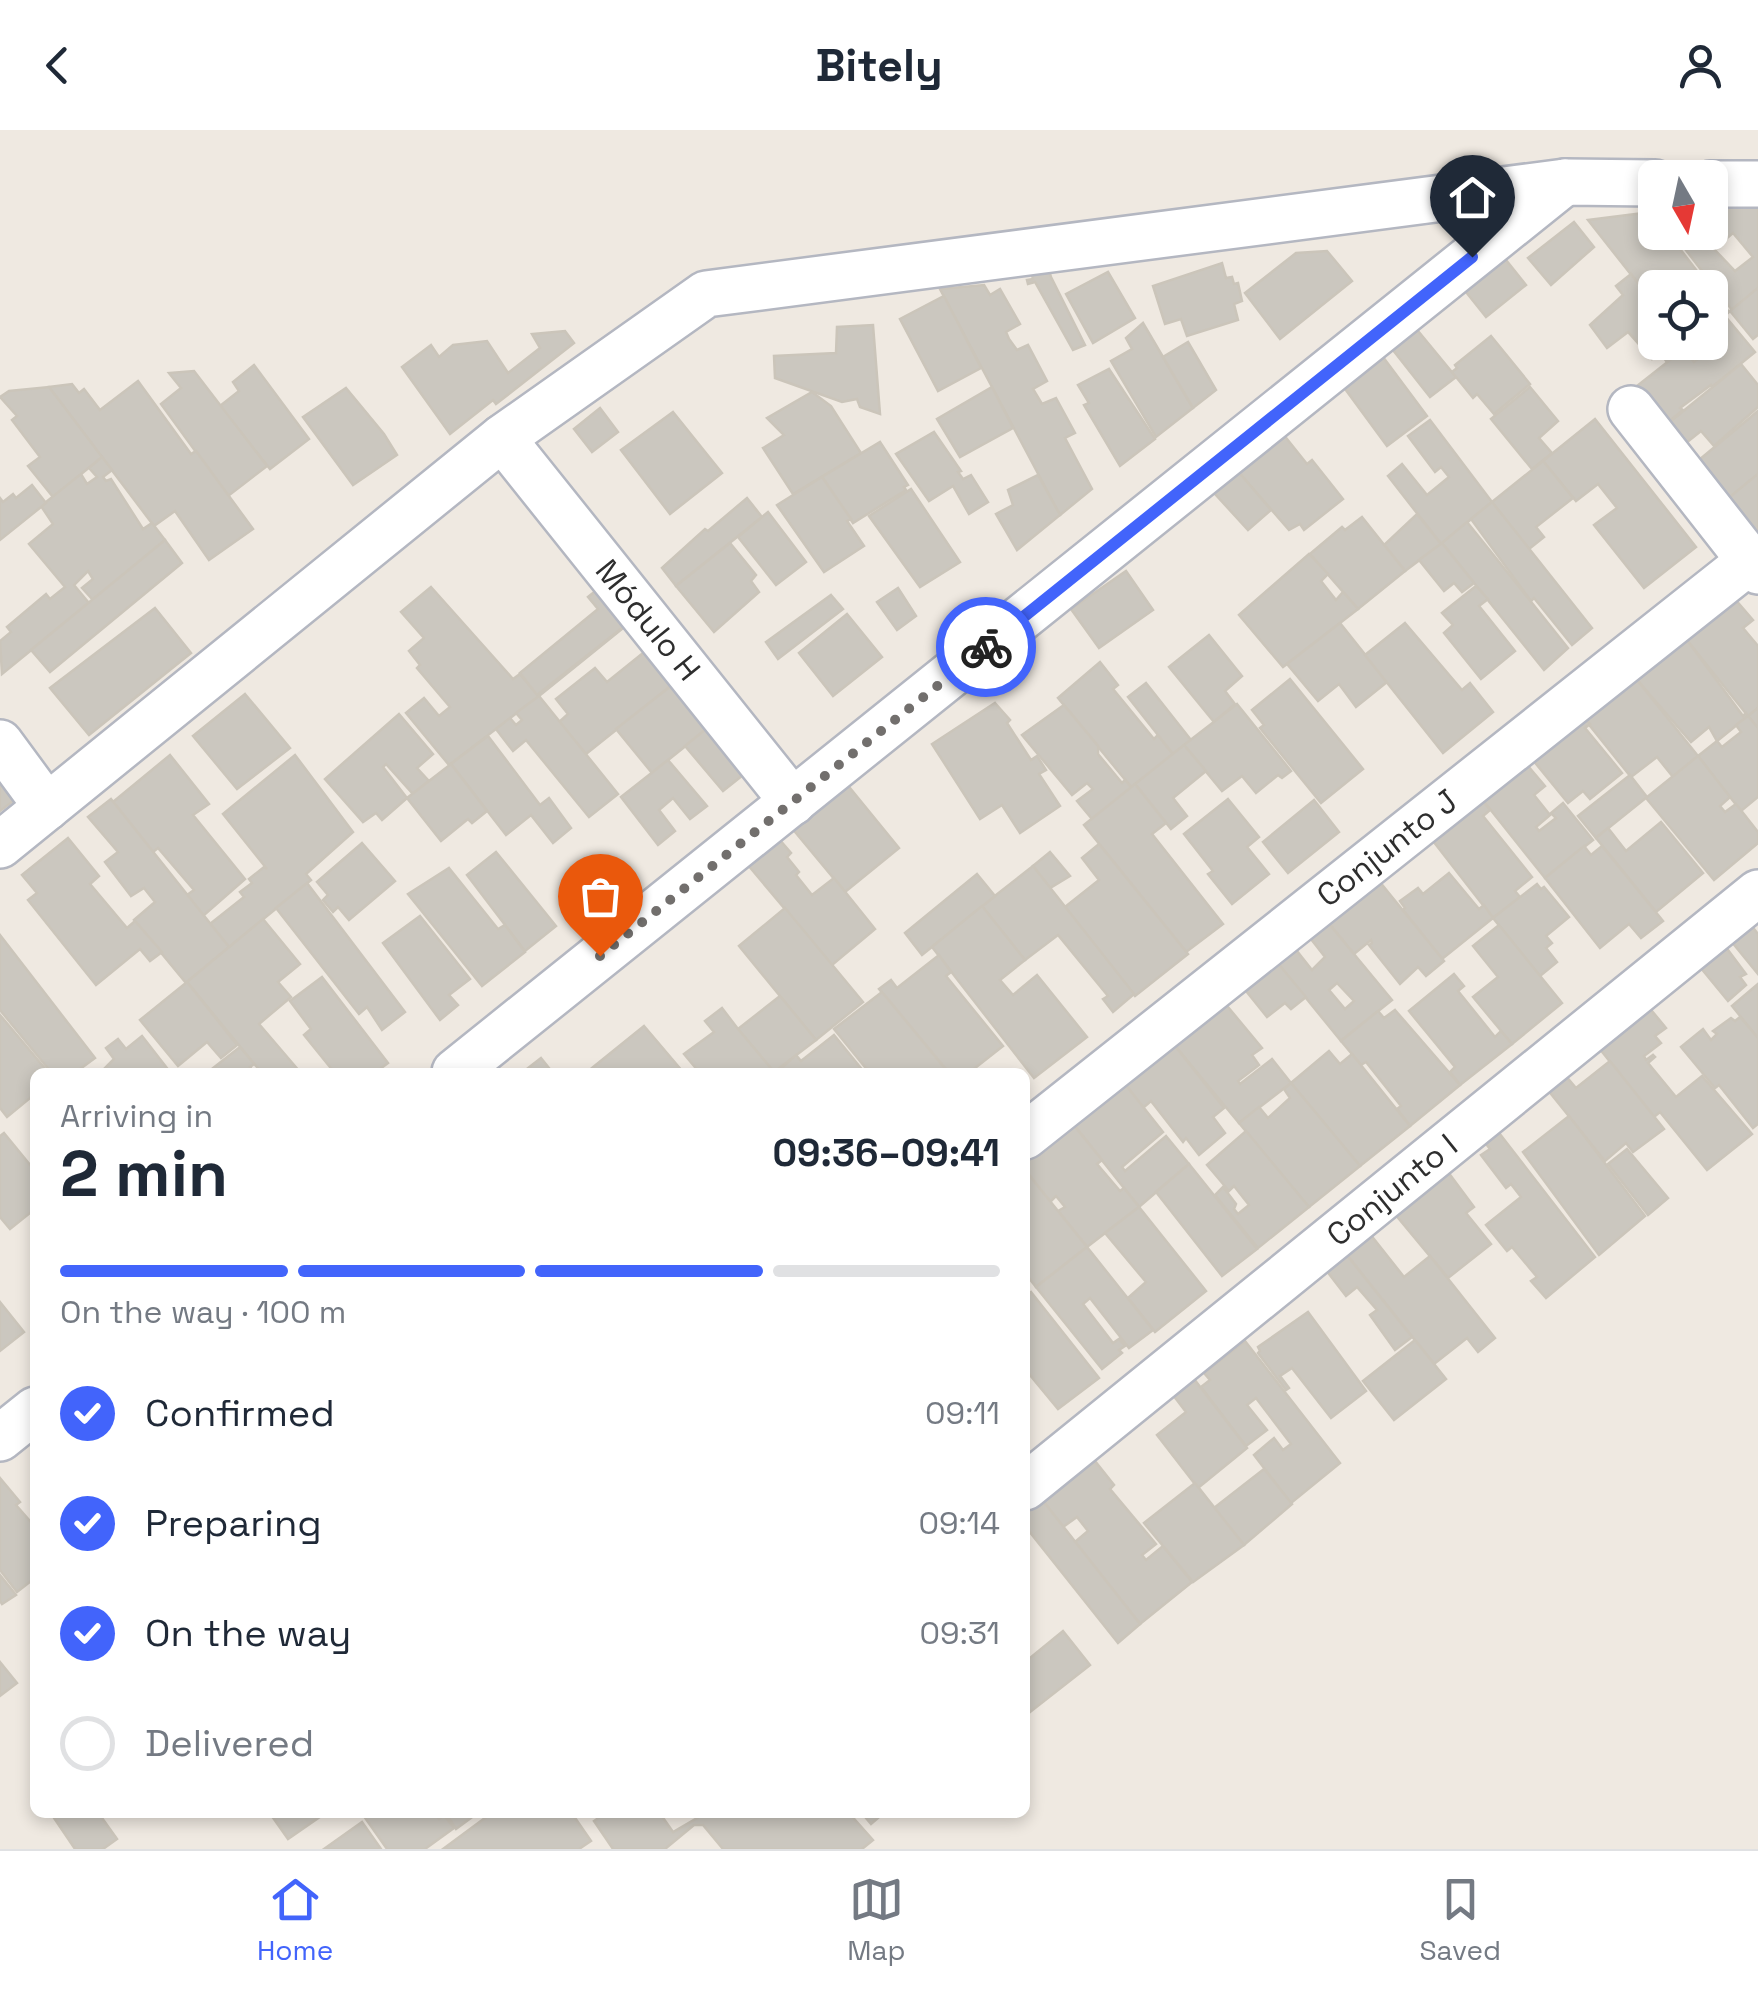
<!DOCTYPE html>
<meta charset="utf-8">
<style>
body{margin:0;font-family:"Space Grotesk",sans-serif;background:#f2f2f3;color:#1f2937;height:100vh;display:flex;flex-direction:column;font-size:38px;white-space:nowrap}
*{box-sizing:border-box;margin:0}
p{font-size:32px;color:#747a83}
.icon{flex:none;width:55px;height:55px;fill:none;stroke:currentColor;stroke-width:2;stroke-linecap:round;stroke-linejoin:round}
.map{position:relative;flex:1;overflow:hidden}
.details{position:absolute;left:30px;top:938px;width:1000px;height:750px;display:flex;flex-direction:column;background:#fff;border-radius:15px;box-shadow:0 5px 15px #0003}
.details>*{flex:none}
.needle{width:65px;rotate:171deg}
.fabs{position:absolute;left:1638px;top:30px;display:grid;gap:20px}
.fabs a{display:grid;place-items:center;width:90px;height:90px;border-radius:15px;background:#fff;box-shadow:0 5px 15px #0003;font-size:50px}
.pin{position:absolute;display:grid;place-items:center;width:85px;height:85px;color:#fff;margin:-102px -42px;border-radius:50% 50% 50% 0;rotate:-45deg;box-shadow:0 0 10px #0007}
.pin .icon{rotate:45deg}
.courier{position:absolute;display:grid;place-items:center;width:100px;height:100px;margin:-50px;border:8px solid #4264fb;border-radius:50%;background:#fff;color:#222;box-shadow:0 2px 12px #0007}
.head em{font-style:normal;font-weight:700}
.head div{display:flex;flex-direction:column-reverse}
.head{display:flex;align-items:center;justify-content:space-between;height:170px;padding:0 30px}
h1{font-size:65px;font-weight:700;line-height:75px}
.bar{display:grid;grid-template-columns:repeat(4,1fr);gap:15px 10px;align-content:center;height:120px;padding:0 30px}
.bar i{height:12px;border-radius:8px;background:#e0e1e3}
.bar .on{background:#4264fb}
.bar p{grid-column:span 4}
ol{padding:0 30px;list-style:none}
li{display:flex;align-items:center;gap:30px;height:110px}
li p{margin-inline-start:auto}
li .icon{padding:10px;border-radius:50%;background:#4264fb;color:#fff;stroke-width:4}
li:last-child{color:#747a83}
li i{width:55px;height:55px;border:5px solid #e0e1e3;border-radius:50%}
header{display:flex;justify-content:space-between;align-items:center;height:130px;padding:0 30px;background:#fff;font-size:45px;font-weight:700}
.tabs{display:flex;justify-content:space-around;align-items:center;height:140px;border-top:2px solid #e0e1e3;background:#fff;font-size:28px;color:#747a83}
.tabs a{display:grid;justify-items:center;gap:5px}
.tabs .on{color:#4264fb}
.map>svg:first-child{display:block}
</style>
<header><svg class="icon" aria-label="back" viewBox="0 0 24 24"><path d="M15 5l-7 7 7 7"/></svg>Bitely<svg class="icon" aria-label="person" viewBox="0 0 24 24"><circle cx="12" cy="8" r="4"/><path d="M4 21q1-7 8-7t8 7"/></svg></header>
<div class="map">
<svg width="1758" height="1719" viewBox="0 0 1758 1719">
<rect width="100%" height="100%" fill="#efe9e1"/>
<!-- building -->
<g fill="#cbc7bf" stroke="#cbc5ba" stroke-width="2.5" fill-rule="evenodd">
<path d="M 1758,71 L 1758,158 L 1732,180 L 1672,102 L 1710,102 L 1710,76 ZM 1733,103 L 1753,127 L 1735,141 L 1714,119 Z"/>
<path d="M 1652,82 L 1655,102 L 1667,102 L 1710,158 L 1655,158 L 1655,175 L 1588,90 Z"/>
<path d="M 1574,92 L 1594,117 L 1551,155 L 1528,128 Z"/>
<path d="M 1494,115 L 1526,155 L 1486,187 L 1454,147 Z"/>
<path d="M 1327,121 L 1352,151 L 1280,209 L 1245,163 L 1296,123 Z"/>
<path d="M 1045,126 L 1051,147 L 1085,215 L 1073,220 L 1035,152 L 1028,154 L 1027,150 L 1033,149 L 1028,129 Z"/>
<path d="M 1222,133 L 1226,148 L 1232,147 L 1234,154 L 1238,153 L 1242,171 L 1234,174 L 1238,190 L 1187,206 L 1181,189 L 1165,194 L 1153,156 Z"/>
<path d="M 1108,142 L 1135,188 L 1093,213 L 1066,164 Z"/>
<path d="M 1631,144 L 1655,175 L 1655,212 L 1685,212 L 1688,217 L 1667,232 L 1660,223 L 1652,229 L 1628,202 L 1607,218 L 1590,195 L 1623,165 L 1616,156 Z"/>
<path d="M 984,155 L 990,165 L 1000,159 L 1020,194 L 1006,202 L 1009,209 L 1017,220 L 1028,215 L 1047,251 L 1033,259 L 1042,274 L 1056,268 L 1075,303 L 1065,308 L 1092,359 L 1060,385 L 940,159 Z"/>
<path d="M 1710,158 L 1729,182 L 1710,198 Z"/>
<path d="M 1758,158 L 1758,205 L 1753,209 L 1730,181 Z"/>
<path d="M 944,166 L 981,238 L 938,261 L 900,189 Z"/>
<path d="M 1725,186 L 1755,222 L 1712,257 L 1711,255 L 1680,278 L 1683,280 L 1662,297 L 1632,260 L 1684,219 L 1694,232 L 1711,218 L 1706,212 L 1710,212 L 1710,198 Z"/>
<path d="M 1409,190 L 1456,247 L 1430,267 L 1385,210 Z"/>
<path d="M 1143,193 L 1193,278 L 1156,307 L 1111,231 L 1132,219 L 1126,208 Z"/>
<path d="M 873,195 L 880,284 L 860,277 L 857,269 L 842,272 L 775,248 L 774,226 L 836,223 L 837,197 Z"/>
<path d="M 565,201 L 574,213 L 496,274 L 493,270 L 450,304 L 402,237 L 431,215 L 439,227 L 453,215 L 487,211 L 508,243 L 540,218 L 532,204 Z"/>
<path d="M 1491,206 L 1530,254 L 1494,284 L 1477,264 L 1473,268 L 1452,242 L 1457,238 L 1455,235 Z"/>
<path d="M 1188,212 L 1216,260 L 1193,278 L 1163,227 Z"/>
<path d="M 1380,223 L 1427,286 L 1387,316 L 1340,252 Z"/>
<path d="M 1741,234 L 1758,255 L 1758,277 L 1714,316 L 1701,301 L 1681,317 L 1665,296 Z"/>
<path d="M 254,235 L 309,309 L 270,339 L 220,276 L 239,261 L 233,252 Z"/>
<path d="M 1109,239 L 1155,309 L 1120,336 L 1084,275 L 1089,273 L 1078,255 Z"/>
<path d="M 194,241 L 267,336 L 228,366 L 161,274 L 181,258 L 169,243 Z"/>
<path d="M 138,251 L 191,324 L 196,321 L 253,399 L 209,430 L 175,381 L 154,396 L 49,257 L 72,254 L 79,263 L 84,259 L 100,280 Z"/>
<path d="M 49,257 L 102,327 L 53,367 L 28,336 L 40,327 L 12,290 L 17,286 L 0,267 L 9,261 Z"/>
<path d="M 992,257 L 1013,298 L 960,327 L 937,289 Z"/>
<path d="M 1530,257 L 1558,291 L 1539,308 L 1552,323 L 1532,339 L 1491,289 Z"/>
<path d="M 346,258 L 384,304 L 397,325 L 353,355 L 303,287 Z"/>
<path d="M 812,262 L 831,276 L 861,323 L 793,364 L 763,318 L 784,305 L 767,288 Z"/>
<path d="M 600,278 L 618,302 L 592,322 L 574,299 Z"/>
<path d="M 1758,281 L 1758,344 L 1723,373 L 1693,335 Z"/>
<path d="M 673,282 L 722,343 L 670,384 L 621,320 Z"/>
<path d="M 1595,289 L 1696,417 L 1644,458 L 1594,395 L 1617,378 L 1598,354 L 1576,371 L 1543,331 Z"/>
<path d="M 1430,290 L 1492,372 L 1441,414 L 1388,346 L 1402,334 L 1427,365 L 1449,347 L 1441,337 L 1435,342 L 1408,306 Z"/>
<path d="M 1275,294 L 1307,334 L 1312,330 L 1343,369 L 1304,400 L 1300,394 L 1289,400 L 1230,332 Z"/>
<path d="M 934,302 L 961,341 L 958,342 L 963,349 L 971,345 L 988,372 L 969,384 L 953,356 L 929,371 L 896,324 Z"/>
<path d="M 880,312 L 908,355 L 904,357 L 906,360 L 853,393 L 822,347 Z"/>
<path d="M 102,327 L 112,340 L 103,347 L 106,351 L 111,349 L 143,399 L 152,393 L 165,410 L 93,470 L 82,458 L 93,449 L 88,441 L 74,455 L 89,473 L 2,544 L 0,511 L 11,502 L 7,497 L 46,464 L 50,469 L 65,457 L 29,414 L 53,394 L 41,376 L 81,344 L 87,354 L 97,347 L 89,338 Z"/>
<path d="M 1543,331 L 1573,368 L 1536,397 L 1544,407 L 1529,419 L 1492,372 Z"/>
<path d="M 1230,332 L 1271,380 L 1248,400 L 1204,352 Z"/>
<path d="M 1758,344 L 1758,407 L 1725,371 Z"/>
<path d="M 1038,345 L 1060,385 L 1017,420 L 996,384 L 1013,375 L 1008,360 Z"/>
<path d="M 822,347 L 851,389 L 847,391 L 864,416 L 824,442 L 777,375 Z"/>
<path d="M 32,355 L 46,373 L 0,410 L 0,368 L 3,372 L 13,364 L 16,368 Z"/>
<path d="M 911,359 L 960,432 L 920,457 L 869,386 Z"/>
<path d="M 747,368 L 762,387 L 676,456 L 662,438 L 705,399 L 708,401 Z"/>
<path d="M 1492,372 L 1592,498 L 1572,515 L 1534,468 L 1531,471 L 1471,389 Z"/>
<path d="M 768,382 L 806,432 L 776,455 L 738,407 Z"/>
<path d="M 1417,384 L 1441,414 L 1405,441 L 1384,415 Z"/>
<path d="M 1362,387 L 1405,441 L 1358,479 L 1310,424 L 1342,397 L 1345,400 Z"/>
<path d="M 1467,392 L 1568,518 L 1544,540 L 1442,413 Z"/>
<path d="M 165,410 L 182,433 L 50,542 L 31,520 Z"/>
<path d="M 730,413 L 756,445 L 751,451 L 759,462 L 714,502 L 676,456 Z"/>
<path d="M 1442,413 L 1474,453 L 1462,462 L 1454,453 L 1444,461 L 1419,430 Z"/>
<path d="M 1309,424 L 1328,444 L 1321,451 L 1336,470 L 1343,462 L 1358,479 L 1283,537 L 1239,485 Z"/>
<path d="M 1126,441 L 1153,480 L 1099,518 L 1071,479 Z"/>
<path d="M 1476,456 L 1488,469 L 1479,476 L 1515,521 L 1481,549 L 1444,503 L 1453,495 L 1442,483 Z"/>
<path d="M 431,457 L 513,549 L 520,544 L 539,566 L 449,635 L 406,583 L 424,568 L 439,586 L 450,577 L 417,538 L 420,535 L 409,521 L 424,508 L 401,482 Z"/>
<path d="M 600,458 L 628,494 L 539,566 L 520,544 L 600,480 L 589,467 Z"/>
<path d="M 898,458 L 916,486 L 897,500 L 877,472 Z"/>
<path d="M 598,459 L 627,494 L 537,565 L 520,543 L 598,479 L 588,467 Z"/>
<path d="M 1728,461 L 1753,490 L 1743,498 L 1758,516 L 1758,578 L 1748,586 L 1678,499 Z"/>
<path d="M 831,465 L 843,479 L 778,529 L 766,512 Z"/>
<path d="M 155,478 L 191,523 L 89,605 L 50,558 Z"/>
<path d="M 847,484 L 882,527 L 833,566 L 799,523 Z"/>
<path d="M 1340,493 L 1387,552 L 1356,577 L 1339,554 L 1318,571 L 1287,534 Z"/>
<path d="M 1405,493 L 1462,560 L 1470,553 L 1493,582 L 1443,623 L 1365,525 Z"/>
<path d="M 1681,502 L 1743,586 L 1746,583 L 1748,586 L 1717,611 L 1709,597 L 1691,612 L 1631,543 Z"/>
<path d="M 1209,505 L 1242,546 L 1225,561 L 1235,574 L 1214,592 L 1169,537 Z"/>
<path d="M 648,519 L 676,552 L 586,624 L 559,592 L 568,584 L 556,569 L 595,538 L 607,552 Z"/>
<path d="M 1100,532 L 1118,555 L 1113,559 L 1154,609 L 1158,605 L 1173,624 L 1132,658 L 1058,568 Z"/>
<path d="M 1629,540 L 1698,626 L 1673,647 L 1657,627 L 1631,647 L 1578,581 Z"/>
<path d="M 1290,549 L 1363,639 L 1321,673 L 1260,598 L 1264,595 L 1252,580 Z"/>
<path d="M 676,552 L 713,594 L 652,643 L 616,599 Z"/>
<path d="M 1146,553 L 1191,610 L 1173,624 L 1128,567 Z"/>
<path d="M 245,564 L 290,618 L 237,659 L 193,606 Z"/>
<path d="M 539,566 L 618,664 L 589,687 L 526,610 L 513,621 L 496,599 L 510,588 L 516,595 L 522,590 L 516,583 Z"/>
<path d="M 995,573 L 1010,590 L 1007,593 L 1031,630 L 1037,626 L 1046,640 L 1039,644 L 1060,676 L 1020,703 L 1002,675 L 980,689 L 932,614 Z"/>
<path d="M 1237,574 L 1291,641 L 1282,648 L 1278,645 L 1256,663 L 1242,646 L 1222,661 L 1184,615 Z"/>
<path d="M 1064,575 L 1098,616 L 1098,624 L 1122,653 L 1125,650 L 1132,658 L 1092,689 L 1077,671 L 1093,659 L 1087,653 L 1072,665 L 1022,605 Z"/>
<path d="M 1758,578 L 1758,598 L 1748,586 Z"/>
<path d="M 1580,583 L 1590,594 L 1585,598 L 1622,643 L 1590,669 L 1583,661 L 1568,673 L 1528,624 Z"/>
<path d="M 399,584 L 433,624 L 417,638 L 429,651 L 413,664 L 386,634 L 383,637 L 407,668 L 382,690 L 376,683 L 363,692 L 325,649 Z"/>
<path d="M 1748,586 L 1758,598 L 1758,667 L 1741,681 L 1698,626 L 1717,611 L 1722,617 L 1741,602 L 1736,595 Z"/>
<path d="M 711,595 L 748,641 L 723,661 L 685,616 Z"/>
<path d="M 488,606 L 540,675 L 549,668 L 571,698 L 553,713 L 531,685 L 506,705 L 451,634 Z"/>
<path d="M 1184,615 L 1206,641 L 1173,668 L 1187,686 L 1171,699 L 1135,654 Z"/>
<path d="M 170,625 L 209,674 L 193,685 L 245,749 L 203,786 L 187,765 L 194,760 L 158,718 L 153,722 L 113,672 Z"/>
<path d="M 295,625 L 353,702 L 306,744 L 311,750 L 229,817 L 210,794 L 244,767 L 240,762 L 252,753 L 249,749 L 264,737 L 267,739 L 223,684 Z"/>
<path d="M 1698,626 L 1730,667 L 1720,676 L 1725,682 L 1736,674 L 1758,702 L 1758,713 L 1714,750 L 1646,668 Z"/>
<path d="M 1522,629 L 1545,656 L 1534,665 L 1550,685 L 1536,697 L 1539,701 L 1556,688 L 1551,683 L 1563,673 L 1593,710 L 1545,748 L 1478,664 Z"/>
<path d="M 668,630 L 707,676 L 690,689 L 673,668 L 659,680 L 675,701 L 658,715 L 621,667 Z"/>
<path d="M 451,634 L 487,681 L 472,693 L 468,689 L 441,711 L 407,668 Z"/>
<path d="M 0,639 L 21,665 L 0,681 Z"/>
<path d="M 1630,645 L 1647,667 L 1596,708 L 1578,686 Z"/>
<path d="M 841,647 L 899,718 L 845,762 L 786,691 Z"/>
<path d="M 1135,654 L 1166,693 L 1152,704 L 1223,794 L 1186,822 L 1084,695 Z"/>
<path d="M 1476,662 L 1490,680 L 1483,686 L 1532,747 L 1515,761 L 1520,767 L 1493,788 L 1426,702 Z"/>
<path d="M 111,669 L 229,817 L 186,853 L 134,790 L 155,772 L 144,758 L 131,766 L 105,732 L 118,722 L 88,687 Z"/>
<path d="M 1228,669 L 1259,707 L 1247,717 L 1269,744 L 1232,774 L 1208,744 L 1213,741 L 1184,704 Z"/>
<path d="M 1314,670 L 1339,702 L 1288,743 L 1263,712 Z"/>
<path d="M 1661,692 L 1703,743 L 1656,782 L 1596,708 L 1608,698 L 1626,721 Z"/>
<path d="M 773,702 L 791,723 L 787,727 L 799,742 L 796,745 L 812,765 L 834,748 L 875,799 L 832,835 L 742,728 Z"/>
<path d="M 68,708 L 99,746 L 90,754 L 127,798 L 135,791 L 162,822 L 150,831 L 140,819 L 96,855 L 28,770 L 37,763 L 22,745 Z"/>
<path d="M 362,713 L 395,751 L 349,790 L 338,777 L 333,782 L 323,770 L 328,765 L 317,752 Z"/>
<path d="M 1099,714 L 1188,824 L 1135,866 L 1065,777 L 1099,750 L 1082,728 Z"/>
<path d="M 1584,716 L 1591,725 L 1602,716 L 1663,791 L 1641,808 L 1629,794 L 1600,818 L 1545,748 Z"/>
<path d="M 496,722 L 556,796 L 525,821 L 467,745 Z"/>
<path d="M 1050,722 L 1070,746 L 1050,758 L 1033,736 Z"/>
<path d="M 1033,736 L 1134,864 L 1113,882 L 1103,869 L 1108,866 L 1058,805 L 1025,830 L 982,776 Z"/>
<path d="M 449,738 L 498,799 L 505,795 L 525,822 L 482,856 L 408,764 Z"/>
<path d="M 1449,743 L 1479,779 L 1484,775 L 1493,788 L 1442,829 L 1403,780 L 1405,778 L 1400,771 L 1418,758 L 1423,764 Z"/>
<path d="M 977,744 L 995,766 L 922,825 L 905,803 Z"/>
<path d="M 1375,746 L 1444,831 L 1426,846 L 1418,837 L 1400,854 L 1369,815 L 1372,813 L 1371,810 L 1354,824 L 1325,789 Z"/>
<path d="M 307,753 L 405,882 L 382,900 L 367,877 L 359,884 L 276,778 Z"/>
<path d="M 1537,754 L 1541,759 L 1544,757 L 1569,787 L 1546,806 L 1552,813 L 1546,818 L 1557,832 L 1540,846 L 1493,788 Z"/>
<path d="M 982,776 L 1025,830 L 1000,850 L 1013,865 L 1037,845 L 1087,907 L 1034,948 L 932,817 Z"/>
<path d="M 785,778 L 863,872 L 816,910 L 739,816 Z"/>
<path d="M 420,786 L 470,849 L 449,865 L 458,875 L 440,890 L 383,813 Z"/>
<path d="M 263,789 L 300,834 L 278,852 L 291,867 L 259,894 L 300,942 L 261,942 L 187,852 Z"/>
<path d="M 1325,789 L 1392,870 L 1341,911 L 1275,830 L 1293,816 L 1312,840 L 1325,827 L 1307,804 ZM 1337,853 L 1354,871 L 1345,879 L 1329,860 Z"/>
<path d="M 1499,795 L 1562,873 L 1512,914 L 1473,867 L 1498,847 L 1473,816 Z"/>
<path d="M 1751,795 L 1758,804 L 1758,844 L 1731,811 Z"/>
<path d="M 0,805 L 95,928 L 76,942 L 51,942 L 0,880 Z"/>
<path d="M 1725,816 L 1746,844 L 1740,847 L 1746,855 L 1728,871 L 1700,837 Z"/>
<path d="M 939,825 L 951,842 L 946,846 L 1003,916 L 970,942 L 948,942 L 879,859 L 891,850 L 897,858 Z"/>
<path d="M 1275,830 L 1306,867 L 1291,879 L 1285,873 L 1267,887 L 1242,856 Z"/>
<path d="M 1454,844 L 1464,856 L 1458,861 L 1495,907 L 1501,901 L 1512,914 L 1460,955 L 1450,942 L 1455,937 L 1409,881 Z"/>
<path d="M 322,847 L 388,933 L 376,942 L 334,942 L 304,905 L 311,899 L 290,871 Z"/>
<path d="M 187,852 L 237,915 L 221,928 L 207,912 L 178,936 L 140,890 Z"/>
<path d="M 1758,854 L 1758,908 L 1732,876 Z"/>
<path d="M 882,862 L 948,942 L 869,942 L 834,899 Z"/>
<path d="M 780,866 L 816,910 L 774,942 L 738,899 Z"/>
<path d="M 1223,871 L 1262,918 L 1252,925 L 1259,935 L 1238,951 L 1240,954 L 1272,929 L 1291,953 L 1239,993 L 1172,912 Z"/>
<path d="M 1647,875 L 1666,898 L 1655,906 L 1661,913 L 1644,926 L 1646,930 L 1653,925 L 1655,927 L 1648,933 L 1676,967 L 1702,946 L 1752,1004 L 1707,1040 L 1660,982 L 1654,987 L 1599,918 Z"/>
<path d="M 722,878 L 738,899 L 774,942 L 699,942 L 684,924 L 714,902 L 705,891 Z"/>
<path d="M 1395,880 L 1460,955 L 1410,996 L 1397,979 L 1401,976 L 1366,932 L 1361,935 L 1341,911 L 1378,881 L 1384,888 Z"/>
<path d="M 0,885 L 48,942 L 35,942 L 35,964 L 7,987 L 0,978 Z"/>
<path d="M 1740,887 L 1758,908 L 1758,994 L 1753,998 L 1719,955 L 1715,958 L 1681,917 L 1703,899 L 1711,910 L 1717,904 L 1713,901 L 1731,888 L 1735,891 Z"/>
<path d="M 644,896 L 683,942 L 587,942 Z"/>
<path d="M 834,905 L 864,942 L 778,941 L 796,925 L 801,931 Z"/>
<path d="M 142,906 L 170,942 L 107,942 L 104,939 L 114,929 L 106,918 L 118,909 L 126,919 Z"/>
<path d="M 1172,912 L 1224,978 L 1213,987 L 1225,1003 L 1199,1025 L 1186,1008 L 1183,1012 L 1151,971 L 1143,978 L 1121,949 Z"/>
<path d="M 240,917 L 254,934 L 250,937 L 254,942 L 208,942 Z"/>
<path d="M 1329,921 L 1340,934 L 1352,924 L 1410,996 L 1360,1036 L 1291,953 Z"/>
<path d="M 541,928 L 549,938 L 544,942 L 523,942 Z"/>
<path d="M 1610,931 L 1664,999 L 1633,1022 L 1626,1013 L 1605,1031 L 1547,959 L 1565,945 L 1576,958 Z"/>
<path d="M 1121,949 L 1163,1002 L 1122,1037 L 1125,1041 L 1166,1006 L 1189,1034 L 1139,1077 L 1070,990 Z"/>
<path d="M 1291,953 L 1360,1036 L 1309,1077 L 1239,993 L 1259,977 L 1268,988 L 1290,968 L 1284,959 Z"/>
<path d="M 1569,986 L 1645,1086 L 1599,1125 L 1523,1022 Z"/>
<path d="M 1072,993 L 1102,1030 L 1097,1034 L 1120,1061 L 1124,1058 L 1139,1077 L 1087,1117 L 1058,1081 L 1065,1077 L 1056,1066 L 1050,1072 L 1025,1040 L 1025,1029 Z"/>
<path d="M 1496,999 L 1595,1127 L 1546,1168 L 1531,1151 L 1537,1147 L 1512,1117 L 1507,1121 L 1486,1095 L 1521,1067 L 1511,1054 L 1506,1058 L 1481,1025 L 1490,1019 L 1483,1010 Z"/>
<path d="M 1246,1001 L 1309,1077 L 1258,1118 L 1215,1065 L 1223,1057 L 1236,1074 L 1234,1079 L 1238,1084 L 1249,1075 L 1234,1056 L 1229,1061 L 1207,1035 Z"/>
<path d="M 4,1003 L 35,1041 L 35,1079 L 10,1099 L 0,1087 L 0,1006 Z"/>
<path d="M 1627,1019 L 1668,1068 L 1648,1085 L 1608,1034 Z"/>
<path d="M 1189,1034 L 1257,1119 L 1222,1146 L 1156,1062 Z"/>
<path d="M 1445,1038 L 1474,1077 L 1466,1083 L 1491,1114 L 1448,1148 L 1395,1084 Z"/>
<path d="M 1025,1040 L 1087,1117 L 1036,1157 L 1025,1143 Z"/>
<path d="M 1139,1077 L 1206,1161 L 1155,1202 L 1128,1168 L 1146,1152 L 1105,1103 Z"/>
<path d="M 1370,1104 L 1404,1147 L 1430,1126 L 1495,1208 L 1478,1222 L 1467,1208 L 1434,1234 L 1346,1124 Z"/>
<path d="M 1087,1117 L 1153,1200 L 1129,1218 L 1090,1168 L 1083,1174 L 1113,1213 L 1119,1209 L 1125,1216 L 1119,1220 L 1122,1223 L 1102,1239 L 1036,1157 Z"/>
<path d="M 1346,1124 L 1412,1207 L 1395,1220 L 1370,1185 L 1377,1180 L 1357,1157 L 1346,1166 L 1326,1140 Z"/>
<path d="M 1031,1162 L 1099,1248 L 1058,1279 L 1025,1239 L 1025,1167 Z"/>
<path d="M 0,1172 L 24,1202 L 0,1221 Z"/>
<path d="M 1308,1182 L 1366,1261 L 1331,1288 L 1292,1238 L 1280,1246 L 1289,1258 L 1286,1260 L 1258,1223 L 1260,1221 L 1258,1217 Z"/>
<path d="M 1415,1210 L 1446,1249 L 1394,1290 L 1363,1251 Z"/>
<path d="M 1245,1211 L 1340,1333 L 1291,1373 L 1254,1325 L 1274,1308 L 1283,1320 L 1291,1314 L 1256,1268 L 1247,1275 L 1267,1300 L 1246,1316 L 1201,1257 L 1210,1250 L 1204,1243 Z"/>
<path d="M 1191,1245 L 1247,1318 L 1198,1358 L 1157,1305 L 1186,1282 L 1170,1261 Z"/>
<path d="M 1091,1326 L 1114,1355 L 1110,1359 L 1156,1414 L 1142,1425 L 1146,1430 L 1163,1416 L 1192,1452 L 1140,1494 L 1075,1412 L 1088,1401 L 1077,1387 L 1063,1397 L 1040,1367 Z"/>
<path d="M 1264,1339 L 1292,1374 L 1244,1415 L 1214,1378 Z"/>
<path d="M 0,1348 L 20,1372 L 16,1375 L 30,1391 L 33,1389 L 35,1392 L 35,1448 L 17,1462 L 0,1440 Z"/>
<path d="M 1195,1353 L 1244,1415 L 1193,1452 L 1144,1393 Z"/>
<path d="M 1040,1367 L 1140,1494 L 1118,1513 L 1025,1396 L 1025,1378 Z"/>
<path d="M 0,1445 L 16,1465 L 2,1474 L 0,1471 Z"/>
<path d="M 1063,1501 L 1090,1535 L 1025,1586 L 1025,1532 Z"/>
<path d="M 0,1532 L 17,1553 L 0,1566 Z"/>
<path d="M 50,1682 L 110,1682 L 102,1688 L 117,1709 L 103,1719 L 75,1719 Z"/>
<path d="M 269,1682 L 322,1682 L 324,1684 L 288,1709 Z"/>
<path d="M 361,1682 L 434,1682 L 439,1689 L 444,1685 L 454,1698 L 425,1719 L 387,1719 Z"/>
<path d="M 445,1682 L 479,1682 L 456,1699 Z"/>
<path d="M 493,1682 L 571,1682 L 591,1711 L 579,1719 L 443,1719 Z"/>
<path d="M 607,1682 L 659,1682 L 673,1702 L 697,1688 L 693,1682 L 848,1682 L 873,1710 L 862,1719 L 723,1719 L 703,1695 L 694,1695 L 665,1719 L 613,1719 L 594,1691 Z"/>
<path d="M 861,1682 L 885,1682 L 871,1694 Z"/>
<path d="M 362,1692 L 381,1719 L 324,1719 Z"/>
</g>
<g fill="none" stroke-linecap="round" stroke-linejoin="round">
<defs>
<g id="minor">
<path d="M 1710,54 L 1758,54"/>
<path d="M 1631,279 L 1758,441"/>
<path d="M 502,308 L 793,672"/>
<path d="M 0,613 L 47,677"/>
<path d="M 0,715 L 502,308 L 706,164 L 1565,52 L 1655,53"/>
<path d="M 455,942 L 1565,52"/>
<path d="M 1025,1006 L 1750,431"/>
<path d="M 0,1308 L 35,1280"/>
<path d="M 1025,1357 L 1758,763"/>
</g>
</defs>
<!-- minor casing -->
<use href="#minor" stroke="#b4b7c1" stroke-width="50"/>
<!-- minor -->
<use href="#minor" stroke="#fff" stroke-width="45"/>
</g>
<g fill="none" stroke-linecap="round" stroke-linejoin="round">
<!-- done -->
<path stroke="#726f6d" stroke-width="10" stroke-dasharray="0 18" d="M 600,826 L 986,517"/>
<!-- route -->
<path stroke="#4264fb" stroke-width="12" d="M 986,517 L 1472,127"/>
</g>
<g text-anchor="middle" stroke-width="8" stroke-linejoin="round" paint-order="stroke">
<!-- street labels -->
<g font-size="32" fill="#2e2e2e" stroke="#fff">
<text transform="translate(648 490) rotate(51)" y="11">Módulo H</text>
<text transform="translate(1387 718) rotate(-38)" y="11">Conjunto J</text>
<text transform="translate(1392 1060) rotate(-39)" y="11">Conjunto I</text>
</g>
</g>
</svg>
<div class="fabs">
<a><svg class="needle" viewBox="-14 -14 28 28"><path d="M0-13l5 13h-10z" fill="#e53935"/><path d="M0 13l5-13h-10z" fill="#747a83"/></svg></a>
<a><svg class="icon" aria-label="locate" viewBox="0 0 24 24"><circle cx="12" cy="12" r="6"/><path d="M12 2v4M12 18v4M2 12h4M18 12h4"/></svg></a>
</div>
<div class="pin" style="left:600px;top:826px;background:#ea580c"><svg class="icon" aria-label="bag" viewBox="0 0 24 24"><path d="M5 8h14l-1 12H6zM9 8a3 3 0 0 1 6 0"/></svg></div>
<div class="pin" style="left:1472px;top:127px;background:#1f2937"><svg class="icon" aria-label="home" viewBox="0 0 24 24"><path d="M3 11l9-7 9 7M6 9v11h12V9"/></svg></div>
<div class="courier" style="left:986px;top:517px"><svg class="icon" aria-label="bike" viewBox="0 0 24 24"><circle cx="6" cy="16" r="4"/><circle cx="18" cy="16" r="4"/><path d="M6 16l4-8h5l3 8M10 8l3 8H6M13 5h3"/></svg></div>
<section class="details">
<div class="head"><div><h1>2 min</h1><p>Arriving in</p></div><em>09:36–09:41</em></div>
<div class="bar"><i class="on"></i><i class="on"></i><i class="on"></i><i></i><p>On the way · 100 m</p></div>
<ol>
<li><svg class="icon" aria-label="check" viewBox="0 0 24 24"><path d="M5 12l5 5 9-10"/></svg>Confirmed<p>09:11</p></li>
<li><svg class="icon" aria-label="check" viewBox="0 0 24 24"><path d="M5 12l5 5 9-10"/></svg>Preparing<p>09:14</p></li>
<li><svg class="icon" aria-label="check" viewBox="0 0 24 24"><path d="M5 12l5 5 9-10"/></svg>On the way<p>09:31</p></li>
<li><i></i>Delivered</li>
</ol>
</section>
</div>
<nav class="tabs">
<a class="on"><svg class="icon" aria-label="home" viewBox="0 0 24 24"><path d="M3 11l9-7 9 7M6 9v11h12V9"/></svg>Home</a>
<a><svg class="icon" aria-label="map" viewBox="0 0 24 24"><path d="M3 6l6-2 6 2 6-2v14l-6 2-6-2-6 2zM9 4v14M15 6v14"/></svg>Map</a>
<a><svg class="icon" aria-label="saved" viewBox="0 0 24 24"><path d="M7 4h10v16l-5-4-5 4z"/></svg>Saved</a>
</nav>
